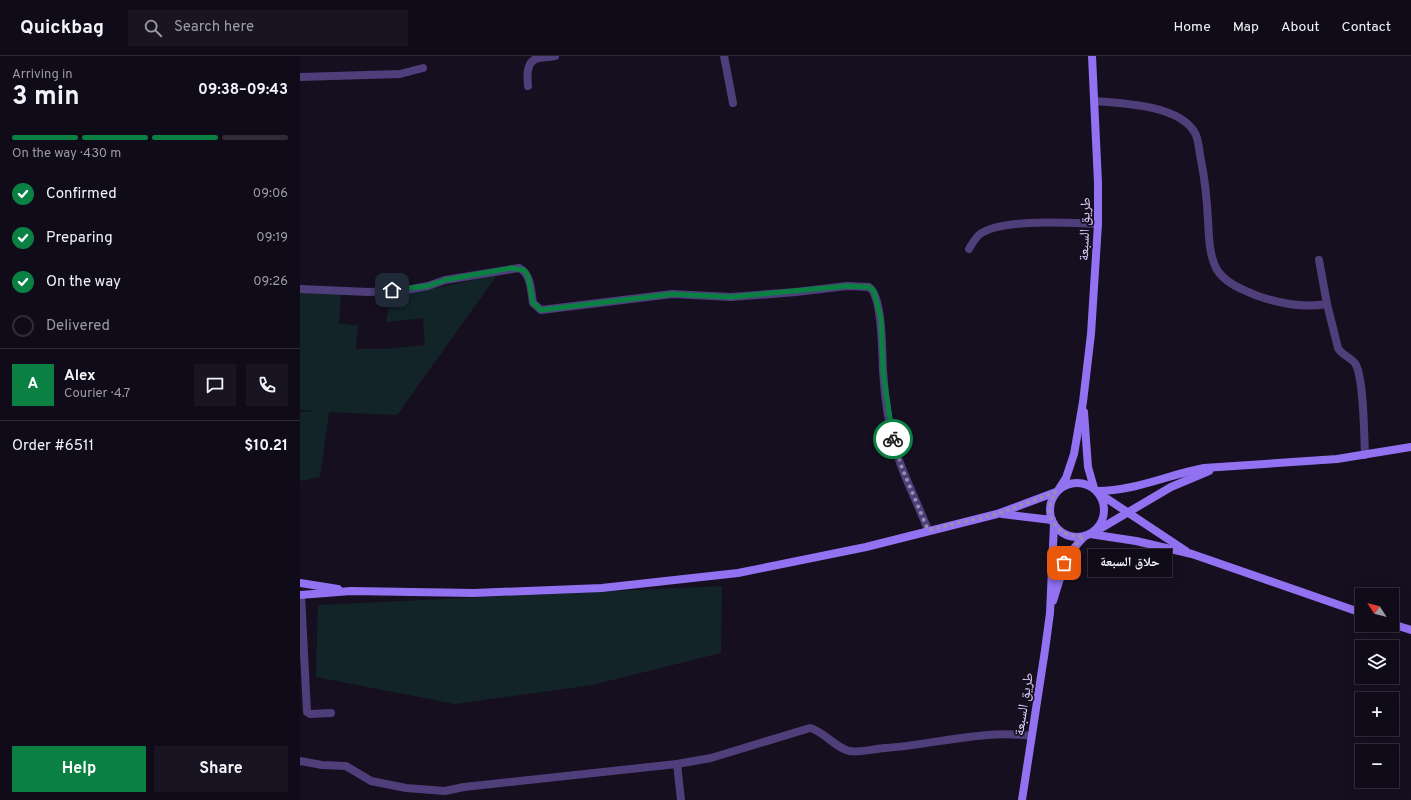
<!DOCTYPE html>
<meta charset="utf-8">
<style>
body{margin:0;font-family:Overpass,"Noto Naskh Arabic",sans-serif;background:#191421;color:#f1f3f6;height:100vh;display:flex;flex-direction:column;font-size:15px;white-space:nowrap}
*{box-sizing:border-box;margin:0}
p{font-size:13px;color:#9c9ba2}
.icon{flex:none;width:22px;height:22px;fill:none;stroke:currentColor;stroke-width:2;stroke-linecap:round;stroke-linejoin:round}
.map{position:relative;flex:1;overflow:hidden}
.side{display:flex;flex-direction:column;background:#100b18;width:300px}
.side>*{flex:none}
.needle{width:26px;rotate:306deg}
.buttons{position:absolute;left:1055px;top:532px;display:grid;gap:8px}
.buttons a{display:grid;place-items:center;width:44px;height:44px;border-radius:0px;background:#100b18;box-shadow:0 4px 16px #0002,0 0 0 1px #302b37;font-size:20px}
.pin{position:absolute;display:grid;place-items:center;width:34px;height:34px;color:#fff;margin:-17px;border-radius:8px;box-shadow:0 2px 6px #0006}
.courier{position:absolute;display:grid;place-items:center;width:40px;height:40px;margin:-20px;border:3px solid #0b8043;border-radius:50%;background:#fff;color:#222;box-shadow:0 1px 5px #0007}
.bubble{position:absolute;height:28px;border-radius:0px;background:#100b18;box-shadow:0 4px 16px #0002,0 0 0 1px #302b37;font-size:13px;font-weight:700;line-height:28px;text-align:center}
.overview em{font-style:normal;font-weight:700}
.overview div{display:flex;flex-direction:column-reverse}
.overview{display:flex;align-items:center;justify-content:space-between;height:68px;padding:0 12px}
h1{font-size:26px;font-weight:700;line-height:30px}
.bar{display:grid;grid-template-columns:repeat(4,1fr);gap:6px 4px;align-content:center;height:48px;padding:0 12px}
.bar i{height:5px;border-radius:3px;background:#302b37}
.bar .current{background:#0b8043}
.bar p{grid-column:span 4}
.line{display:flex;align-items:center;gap:10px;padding:0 12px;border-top:1px solid #302b37}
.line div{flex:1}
.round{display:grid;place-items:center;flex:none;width:42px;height:42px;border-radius:0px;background:#191421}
ol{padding:0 12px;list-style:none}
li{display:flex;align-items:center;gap:12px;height:44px}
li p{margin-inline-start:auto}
li .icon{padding:4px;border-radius:50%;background:#0b8043;color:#fff;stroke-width:4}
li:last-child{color:#9c9ba2}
li i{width:22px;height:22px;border:2px solid #302b37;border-radius:50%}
.primary-button{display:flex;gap:8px;margin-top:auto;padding:8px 12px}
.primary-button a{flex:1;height:46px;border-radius:0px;background:#0b8043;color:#fff;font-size:16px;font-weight:700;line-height:46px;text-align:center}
.primary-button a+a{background:#191421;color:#f1f3f6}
header{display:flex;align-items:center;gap:24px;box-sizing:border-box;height:56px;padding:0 20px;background:#100b18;border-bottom:1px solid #302b37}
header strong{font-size:19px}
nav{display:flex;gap:22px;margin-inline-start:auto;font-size:14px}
.search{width:280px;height:36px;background:#191421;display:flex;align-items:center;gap:10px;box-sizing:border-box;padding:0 14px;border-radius:0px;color:#9c9ba2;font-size:15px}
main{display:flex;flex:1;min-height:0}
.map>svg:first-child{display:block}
</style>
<header>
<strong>Quickbag</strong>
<div class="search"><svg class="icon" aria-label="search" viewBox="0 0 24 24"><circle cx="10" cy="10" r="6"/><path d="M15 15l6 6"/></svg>Search here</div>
<nav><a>Home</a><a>Map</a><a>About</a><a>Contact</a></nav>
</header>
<main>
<section class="side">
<div class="overview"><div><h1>3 min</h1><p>Arriving in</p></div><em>09:38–09:43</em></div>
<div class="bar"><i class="current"></i><i class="current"></i><i class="current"></i><i></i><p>On the way · 430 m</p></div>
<ol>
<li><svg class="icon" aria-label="check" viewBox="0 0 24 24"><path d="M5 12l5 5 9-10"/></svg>Confirmed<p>09:06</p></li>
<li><svg class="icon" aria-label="check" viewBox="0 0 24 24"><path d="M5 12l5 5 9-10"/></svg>Preparing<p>09:19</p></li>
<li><svg class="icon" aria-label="check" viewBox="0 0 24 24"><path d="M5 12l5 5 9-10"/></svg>On the way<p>09:26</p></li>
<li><i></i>Delivered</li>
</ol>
<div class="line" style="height:72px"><b class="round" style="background:#0b8043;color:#fff">A</b><div><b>Alex</b><p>Courier · 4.7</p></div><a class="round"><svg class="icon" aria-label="chat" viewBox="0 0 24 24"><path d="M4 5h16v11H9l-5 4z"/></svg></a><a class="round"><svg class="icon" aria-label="phone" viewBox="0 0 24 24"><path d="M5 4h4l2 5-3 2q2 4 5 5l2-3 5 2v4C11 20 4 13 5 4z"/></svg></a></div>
<div class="line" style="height:52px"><div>Order #6511</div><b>$10.21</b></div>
<div class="primary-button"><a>Help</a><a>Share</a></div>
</section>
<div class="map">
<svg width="1111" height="744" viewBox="0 0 1111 744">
<rect width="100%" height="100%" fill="#160f20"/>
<!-- green -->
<g fill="#132429">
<path d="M 197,219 L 97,359 L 29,356 L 20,421 L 0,425 L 0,356 L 19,355 L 0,354 L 0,237 L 41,238 L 39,267 L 58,270 L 56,293 L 86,293 L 125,289 L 123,262 L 86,266 L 92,234 L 136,232 Z"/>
<path d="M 422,530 L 421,597 L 292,629 L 155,648 L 16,621 L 18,549 Z"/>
</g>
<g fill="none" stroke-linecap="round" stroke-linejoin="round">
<!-- street -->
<g stroke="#4e3e7a" stroke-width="8">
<path d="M 424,0 L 433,47"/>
<path d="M 0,21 L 100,18 L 123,12"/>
<path d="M 228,30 C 227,20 226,4 239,2 C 244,1 250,1 255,0"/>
<path d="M 794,45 C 822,47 880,49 895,77 C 899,84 899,96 901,104 C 905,124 907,144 908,164 C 909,180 909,198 916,212 C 924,227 943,234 958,240 C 981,248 1003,252 1027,248"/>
<path d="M 669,193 C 672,188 675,182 680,178 C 703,162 769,167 798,168"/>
<path d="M 1019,204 L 1027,248 L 1038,292 C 1042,300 1052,301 1056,309 C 1064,325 1064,379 1065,399"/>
<path d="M 0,233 L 69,236 L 106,234 L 128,230 L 145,224 L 219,212 C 231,217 231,235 233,247 L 241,254 L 372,238 L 431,241 L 496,236 L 547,230 L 569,231 C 583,240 582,297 583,314 C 585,346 590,382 602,412 C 610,433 620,453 628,474"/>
<path d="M 1,539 L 7,656 L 10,658 L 31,657"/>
<path d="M 0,705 L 22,709 L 46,710 L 71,725 L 106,732 L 145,735 L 164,731 L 377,708 L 411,702 L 510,672 C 525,676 534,691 549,695 C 561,697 573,693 585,692 C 633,689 684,673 731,680"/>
<path d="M 377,708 L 381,744"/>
</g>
<!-- secondary -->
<g stroke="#9372f2" stroke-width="8">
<path d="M 784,356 L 788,411 L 794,432"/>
<circle cx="777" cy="454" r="27"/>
<path d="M 759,433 L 766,422 L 774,398 L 783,346 L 791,278 L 798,168 L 798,127 L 792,0"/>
<path d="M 797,435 C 835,435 867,419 904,412 L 1037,403 L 1111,391"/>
<path d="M 800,438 L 886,495"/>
<path d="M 702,458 L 752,464"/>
<path d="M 798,474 L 871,431 L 909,415"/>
<path d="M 790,478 L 836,485 L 892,498 L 1062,557"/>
<path d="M 0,527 L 38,533"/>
<path d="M 0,539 L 51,535 L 174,537 L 302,532 L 438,517 L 566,491 L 697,458 L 756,436"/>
<path d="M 753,545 C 761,520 765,498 785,480"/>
<path d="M 1092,568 L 1111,574"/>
<path d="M 722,744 L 745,594 L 750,557 L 754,468"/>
</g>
</g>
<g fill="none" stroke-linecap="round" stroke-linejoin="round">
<!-- done -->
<path stroke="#998eae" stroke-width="4" stroke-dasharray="0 7.2" d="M 593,383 L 602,412 L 628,474 L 697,458 L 756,436 C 740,460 758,483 784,480 L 774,491 L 764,507"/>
<!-- route -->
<path stroke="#0b8043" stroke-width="5" d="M 92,234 L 128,230 L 145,224 L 211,212 L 224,214 L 228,220 L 233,247 L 241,254 L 372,238 L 431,241 L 547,230 L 569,231 L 574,235 L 581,263 L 583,316 L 593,383"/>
</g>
<g text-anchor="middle" stroke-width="3.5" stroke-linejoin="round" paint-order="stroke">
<!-- street labels -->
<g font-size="14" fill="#e0d2fb" stroke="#160f20">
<text transform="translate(784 173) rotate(-88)" y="5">طريق السبعة</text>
<text transform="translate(723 648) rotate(-81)" y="5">طريق السبعة</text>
</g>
</g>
</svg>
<div class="buttons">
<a><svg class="needle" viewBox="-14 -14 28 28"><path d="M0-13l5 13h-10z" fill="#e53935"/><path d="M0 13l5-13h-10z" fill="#9c9ba2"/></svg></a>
<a><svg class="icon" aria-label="layers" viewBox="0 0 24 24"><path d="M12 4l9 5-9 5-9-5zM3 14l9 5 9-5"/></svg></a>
<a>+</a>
<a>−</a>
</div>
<div class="pin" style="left:764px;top:507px;background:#ea580c"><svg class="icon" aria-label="bag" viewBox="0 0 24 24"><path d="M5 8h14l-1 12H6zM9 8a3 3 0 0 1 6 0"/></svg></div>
<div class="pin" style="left:92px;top:234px;background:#1f2937"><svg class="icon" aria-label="home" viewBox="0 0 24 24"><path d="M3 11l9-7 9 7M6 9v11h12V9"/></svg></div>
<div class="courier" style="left:593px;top:383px"><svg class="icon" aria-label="bike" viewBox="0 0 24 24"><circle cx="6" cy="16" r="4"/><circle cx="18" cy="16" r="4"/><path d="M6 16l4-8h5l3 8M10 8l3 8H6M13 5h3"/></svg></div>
<div class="bubble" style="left:788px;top:493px;width:84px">حلاق السبعة</div>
</div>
</main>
